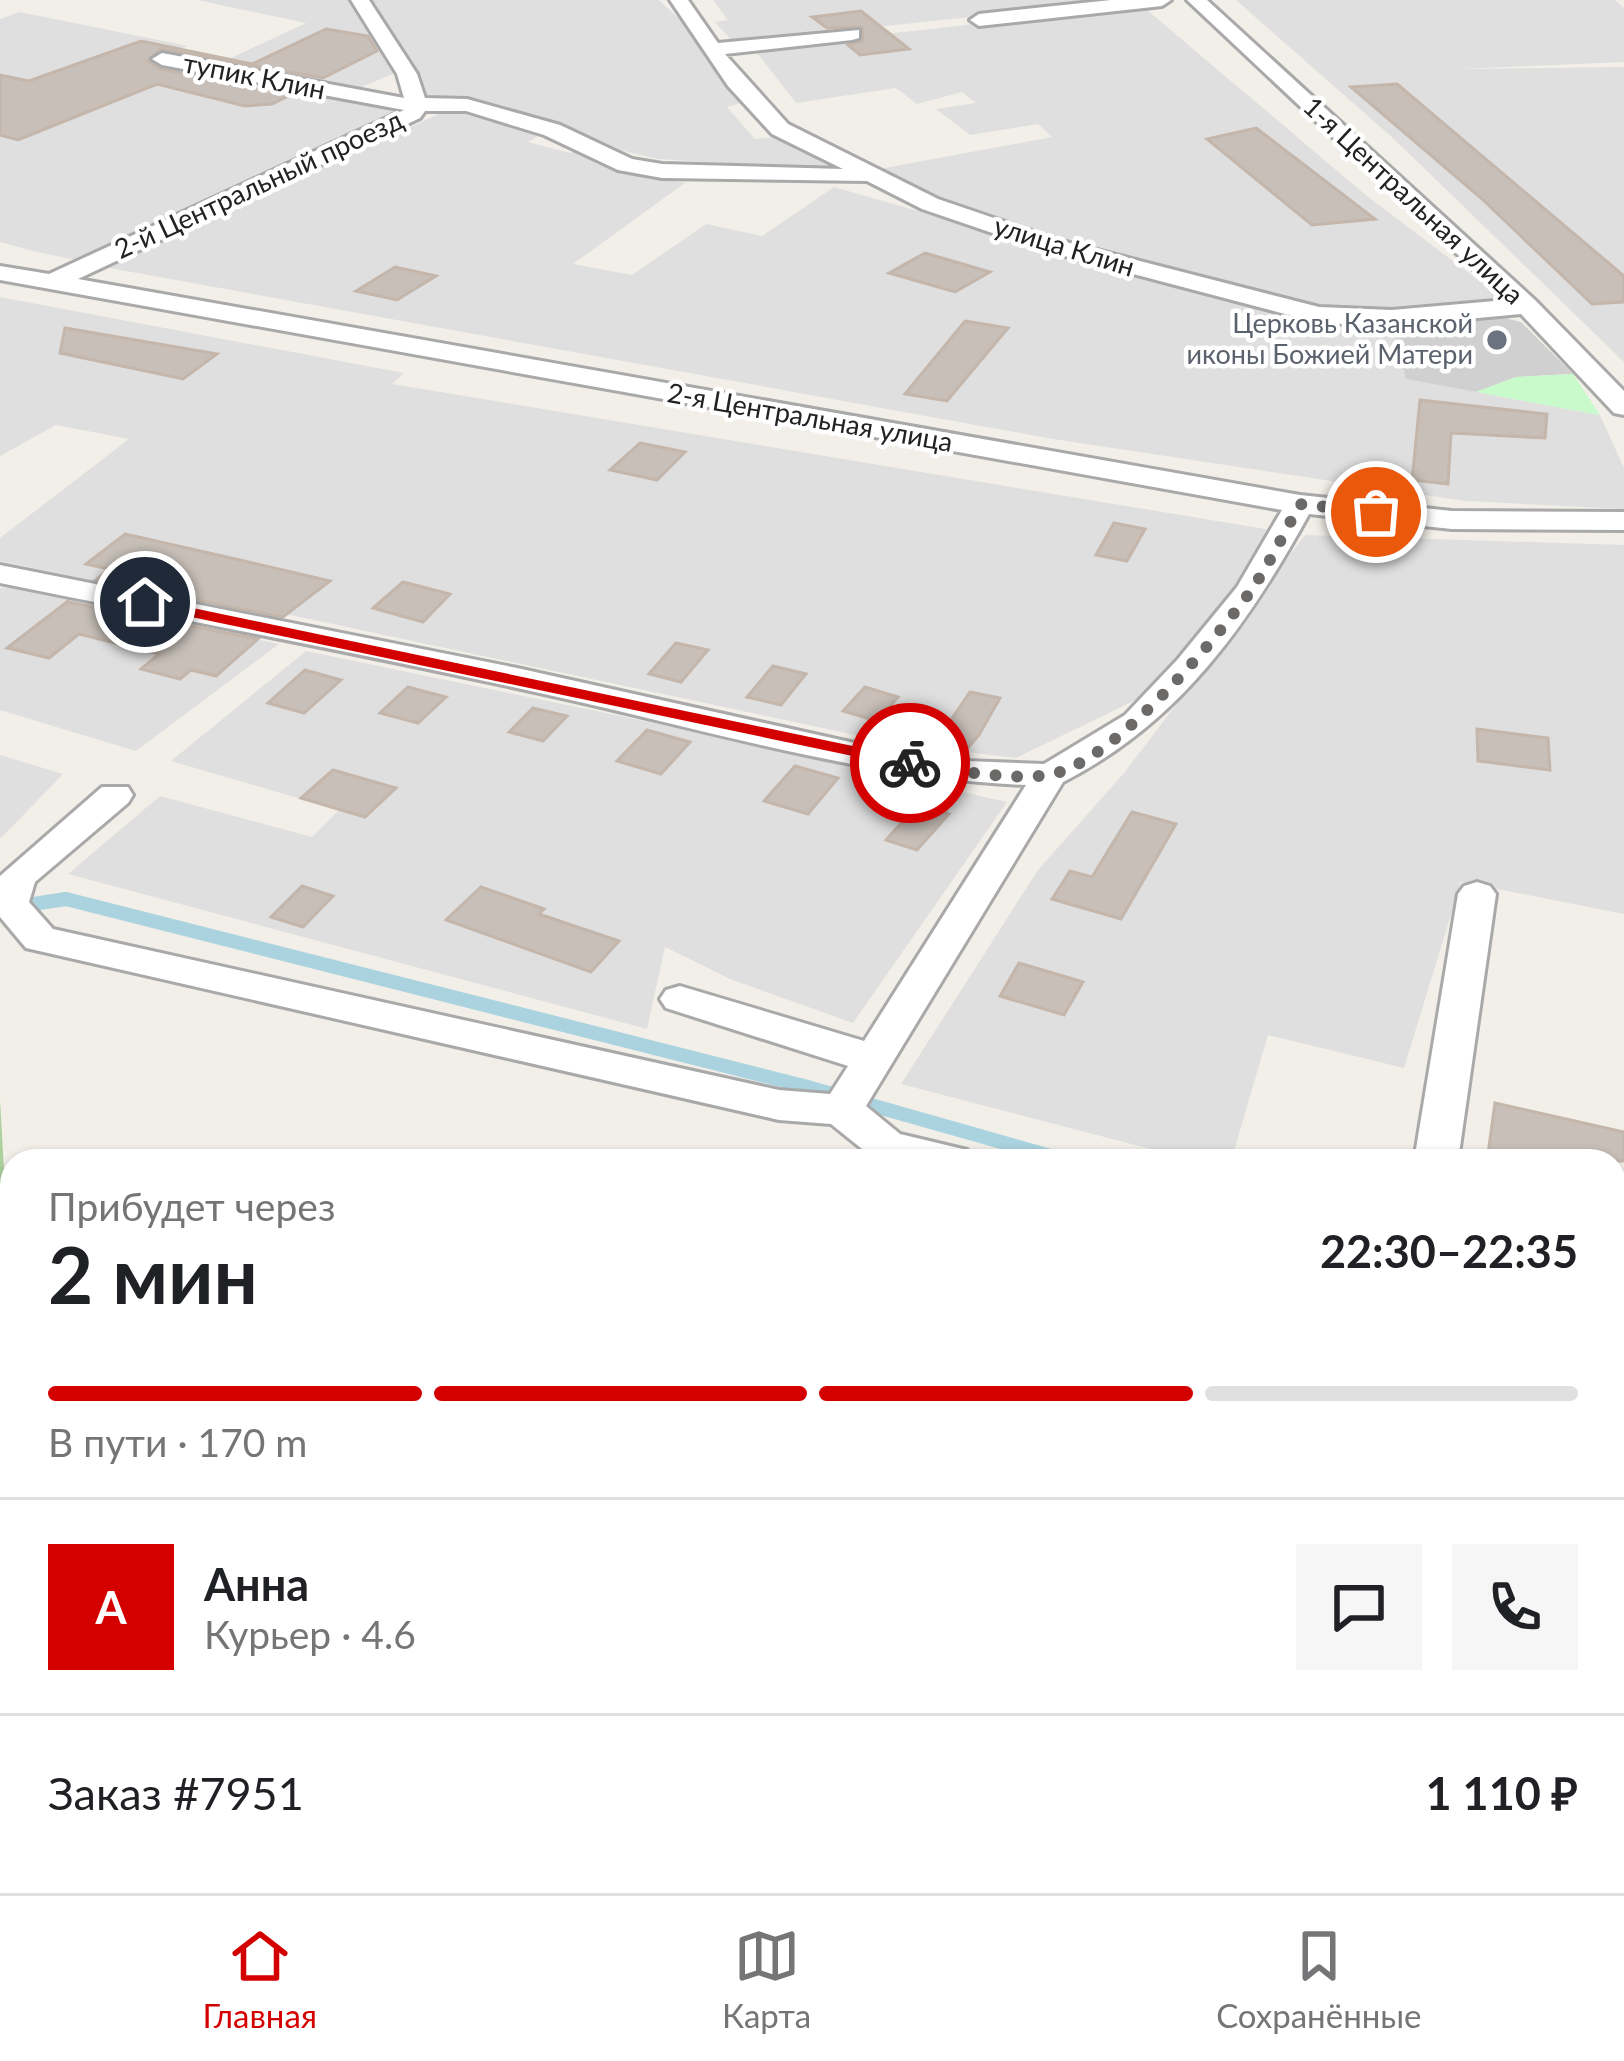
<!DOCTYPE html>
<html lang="ru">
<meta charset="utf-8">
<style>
body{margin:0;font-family:Lato,sans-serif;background:#f6f6f6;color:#202124;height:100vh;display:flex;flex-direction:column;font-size:45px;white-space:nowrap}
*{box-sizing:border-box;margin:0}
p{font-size:39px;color:#757577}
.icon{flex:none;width:66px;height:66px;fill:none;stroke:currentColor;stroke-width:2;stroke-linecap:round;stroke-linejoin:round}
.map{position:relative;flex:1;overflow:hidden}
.details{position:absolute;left:0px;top:1149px;width:1626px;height:744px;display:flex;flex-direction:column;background:#fff;border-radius:36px 36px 0 0;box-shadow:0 3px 9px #0004}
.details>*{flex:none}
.pin{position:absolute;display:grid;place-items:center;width:102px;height:102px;color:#fff;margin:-51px;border:6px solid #fff;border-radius:50%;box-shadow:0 3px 12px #0007}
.courier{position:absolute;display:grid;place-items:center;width:120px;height:120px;margin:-60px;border:9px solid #d40000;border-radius:50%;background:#fff;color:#222;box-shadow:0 3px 15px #0007}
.head em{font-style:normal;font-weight:700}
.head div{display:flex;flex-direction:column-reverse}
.head{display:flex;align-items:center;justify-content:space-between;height:204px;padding:0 48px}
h1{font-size:78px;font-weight:700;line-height:90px}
.bar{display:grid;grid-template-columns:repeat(4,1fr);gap:18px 12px;align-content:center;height:144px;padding:0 48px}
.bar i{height:15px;border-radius:9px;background:#e0e0e0}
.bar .active{background:#d40000}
.bar p{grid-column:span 4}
.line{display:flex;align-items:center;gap:30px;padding:0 48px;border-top:3px solid #e0e0e0}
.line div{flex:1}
.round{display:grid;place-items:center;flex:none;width:126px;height:126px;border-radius:0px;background:#f6f6f6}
.tabs{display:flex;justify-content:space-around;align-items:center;height:168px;border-top:3px solid #e0e0e0;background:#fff;font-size:33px;color:#757577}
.tabs a{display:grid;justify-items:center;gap:6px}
.tabs .active{color:#d40000}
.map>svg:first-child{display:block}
</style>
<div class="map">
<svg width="1624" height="1893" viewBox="0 0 1624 1893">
<rect width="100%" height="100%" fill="#f2efe9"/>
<!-- residential -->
<g fill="#e0dfdf">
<path d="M 197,0 L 351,0 L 400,71 L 352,91 L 220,63 L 306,23 Z"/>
<path d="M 371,0 L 659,0 L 696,35 L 742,103 L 727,107 L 755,139 L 780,137 L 849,171 L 658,159 L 598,145 L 468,98 L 427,97 Z"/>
<path d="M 713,0 L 1131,0 L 733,42 L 715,22 L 728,20 Z"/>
<path d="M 1236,0 L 1615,0 L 1624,8 L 1624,62 L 1459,69 L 1624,67 L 1624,362 L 1394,139 Z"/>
<path d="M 1141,5 L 1367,196 L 1502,298 L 1407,312 L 1321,307 L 1160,266 L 1149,267 L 987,217 L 874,170 L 1052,137 L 1038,124 L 970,135 L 936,109 L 976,103 L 962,92 L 917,104 L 896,88 L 796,103 L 754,49 Z"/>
<path d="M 20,12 L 188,46 L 151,61 L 404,113 L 81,261 L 37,252 L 0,242 L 0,19 Z"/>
<path d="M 452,108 L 542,134 L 528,142 L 570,153 L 580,149 L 632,173 L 685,183 L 573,264 L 632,275 L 706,224 L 762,236 L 834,187 L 1247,305 L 1335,325 L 1394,328 L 1407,379 L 1600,415 L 1624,468 L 1624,509 L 1465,501 L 1053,439 L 104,267 Z"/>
<path d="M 0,297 L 404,373 L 392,384 L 1271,530 L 1200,637 L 1144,696 L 1016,758 L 898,744 L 163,588 L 153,593 L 0,561 L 0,538 L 129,439 L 56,425 L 0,456 Z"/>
<path d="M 1305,535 L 1624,545 L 1624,914 L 1461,882 L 1404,1068 L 1268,1035 L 1231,1161 L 1197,1161 L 901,1084 L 1038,870 L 1124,773 Z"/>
<path d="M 11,587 L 279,644 L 136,751 L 0,710 L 0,588 Z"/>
<path d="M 306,651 L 702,733 L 1007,802 L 853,1023 L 730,979 L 665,947 L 647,1029 L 68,874 L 160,796 L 312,837 L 339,810 L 171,761 Z"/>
<path d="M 0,755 L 63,774 L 0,839 Z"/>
</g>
<!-- religious -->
<path fill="#d0d0d0" d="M 1493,315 L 1521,322 L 1573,374 L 1516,377 L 1476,392 L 1406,379 L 1394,328 L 1435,324 L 1432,317 Z"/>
<!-- forest -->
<path fill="#add19e" d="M 0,1100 L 12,1311 L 12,1881 L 44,1881 L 45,1893 L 0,1893 Z"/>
<!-- park -->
<path fill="#c8facc" d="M 1573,374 L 1600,415 L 1476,392 L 1516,377 Z"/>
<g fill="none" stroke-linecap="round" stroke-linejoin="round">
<!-- stream-far1 -->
<path stroke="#aad3df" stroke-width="14" d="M 0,909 L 66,899 L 804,1086 L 1068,1161"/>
<!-- stream -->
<path stroke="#aad3df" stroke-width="16" d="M 1075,1881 L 1076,1893"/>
</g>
<!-- building -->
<g fill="#c7bfb8" stroke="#c4b6ab" stroke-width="3">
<path d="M 861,11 L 909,49 L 860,55 L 848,45 L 863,41 L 862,27 L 827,28 L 812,17 Z"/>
<path d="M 326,29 L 368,36 L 377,51 L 323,78 L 160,49 L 148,61 L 161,69 L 292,94 L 272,104 L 245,106 L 157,84 L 18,140 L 0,135 L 0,75 L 29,81 L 141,41 L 252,64 Z"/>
<path d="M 1397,84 L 1624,276 L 1624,302 L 1592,304 L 1481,198 L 1351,87 Z"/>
<path d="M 1256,128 L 1375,219 L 1312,225 L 1207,139 Z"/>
<path d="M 925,253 L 990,272 L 955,292 L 889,273 Z"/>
<path d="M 395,267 L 436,276 L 397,300 L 356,291 Z"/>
<path d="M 965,321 L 1008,328 L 947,401 L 905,394 Z"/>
<path d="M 65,328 L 217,354 L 183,379 L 60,353 Z"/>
<path d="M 1420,400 L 1547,414 L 1545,438 L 1451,433 L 1448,484 L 1412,480 Z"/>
<path d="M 640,443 L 685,452 L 657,480 L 610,470 Z"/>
<path d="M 1114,523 L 1145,529 L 1127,561 L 1096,555 Z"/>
<path d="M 125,534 L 240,560 L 330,581 L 283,617 L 96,580 L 109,569 L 86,564 Z"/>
<path d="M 403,582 L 450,594 L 423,622 L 373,608 Z"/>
<path d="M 68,601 L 69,602 L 258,639 L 216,676 L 191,670 L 180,679 L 141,669 L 159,654 L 79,634 L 49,658 L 7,648 Z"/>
<path d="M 676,643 L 708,650 L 681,682 L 649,674 Z"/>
<path d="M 773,666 L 806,674 L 781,705 L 747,697 Z"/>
<path d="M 305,670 L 341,680 L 304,713 L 268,703 Z"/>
<path d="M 408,687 L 446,697 L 418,723 L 380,713 Z"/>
<path d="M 865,687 L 898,697 L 877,721 L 843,711 Z"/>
<path d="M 970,692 L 1000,698 L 979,735 L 961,756 L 930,751 Z"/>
<path d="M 533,708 L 567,716 L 543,741 L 509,732 Z"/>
<path d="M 1477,729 L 1548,738 L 1550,770 L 1478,761 Z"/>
<path d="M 647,730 L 690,742 L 661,774 L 617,761 Z"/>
<path d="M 795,766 L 838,778 L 808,814 L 764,801 Z"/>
<path d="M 333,770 L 396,788 L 365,817 L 301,798 Z"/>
<path d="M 919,803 L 949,814 L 917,850 L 886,840 Z"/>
<path d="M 1132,812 L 1176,824 L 1121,919 L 1052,899 L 1070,871 L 1092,877 Z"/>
<path d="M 302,886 L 333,896 L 303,927 L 271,917 Z"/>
<path d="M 481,887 L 544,909 L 539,914 L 619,941 L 591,972 L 446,920 Z"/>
<path d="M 1019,963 L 1083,982 L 1064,1015 L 1000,996 Z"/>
<path d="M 1495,1103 L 1624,1132 L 1624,1161 L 1487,1161 Z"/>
</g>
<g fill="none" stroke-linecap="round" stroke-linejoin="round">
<defs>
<g id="minor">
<path d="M 351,0 L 369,0 L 417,74 L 425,98 L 467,99 L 560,125 L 632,159 L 662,164 L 843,169 L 772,134 L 728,86 L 670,0 L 688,0 L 718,43 L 859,30 L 859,38 L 852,40 L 725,54 L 788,124 L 938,199 L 1058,240 L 1319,307 L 1392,310 L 1506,300 L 1187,0 L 1207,0 L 1536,301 L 1624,391 L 1624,415 L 1614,413 L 1521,314 L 1392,326 L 1319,323 L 1042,250 L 922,209 L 867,181 L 662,178 L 618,170 L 544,135 L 466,111 L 425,111 L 420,118 L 78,279 L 1300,495 L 1452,511 L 1624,512 L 1624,530 L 1452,529 L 1309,514 C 1248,625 1179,723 1063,782 L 866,1106 L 900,1134 L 967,1150 L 974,1161 L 885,1161 L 872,1157 L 831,1124 L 779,1120 L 26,948 L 0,917 L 0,876 L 102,787 L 128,787 L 133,795 L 128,803 L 35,882 L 29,902 L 53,929 L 779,1090 L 830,1094 L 848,1066 L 666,1008 L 660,999 L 666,990 L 680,986 L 864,1041 L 1026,785 C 869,779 714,732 562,698 C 375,656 187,621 0,583 L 0,565 L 517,668 L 868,746 L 967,761 L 1044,764 L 1125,715 L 1178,659 L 1237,587 L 1282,510 L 0,280 L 0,266 L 49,274 L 404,110 L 162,65 L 152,59 L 162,53 L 404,98 L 397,74 Z"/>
<path d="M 1111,0 L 1171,0 L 1162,6 L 979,26 L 970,20 L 979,14 Z"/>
<path d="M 1477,882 L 1490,886 L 1496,894 L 1458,1161 L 1414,1161 L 1458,894 L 1464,886 Z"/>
<path d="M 1614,1326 L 1624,1328 L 1624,1366 L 1614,1364 Z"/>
<path d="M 1370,1881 L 1430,1881 L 1431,1893 L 1371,1893 Z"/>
</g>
</defs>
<!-- minor casing -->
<use href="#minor" stroke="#a9a9a9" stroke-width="6"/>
<!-- minor -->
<use href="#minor" fill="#fff" fill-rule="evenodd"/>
</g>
<!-- route -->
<path fill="#d40000" d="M 145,598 L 910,758 L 919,763 L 910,768 L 139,606 L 139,599 Z"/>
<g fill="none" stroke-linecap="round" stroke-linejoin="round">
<!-- done -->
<path stroke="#6b6a68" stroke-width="12" stroke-dasharray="0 21.6" d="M 910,763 C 953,769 1004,781 1048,775 C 1110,766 1213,643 1250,592 C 1269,565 1284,533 1300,504 L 1376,512"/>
</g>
<!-- markers -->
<circle fill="#6b7280" stroke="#fff" stroke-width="4.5" cx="1497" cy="340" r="12"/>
<g text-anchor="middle" stroke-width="9" stroke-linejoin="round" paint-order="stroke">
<!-- far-street labels -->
<g font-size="27" fill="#222" stroke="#fff">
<text transform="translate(254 77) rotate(11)" y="9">тупик Клин</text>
<text transform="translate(259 185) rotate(-25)" y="9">2-й Центральный проезд</text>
<text transform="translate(1413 201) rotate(43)" y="9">1-я Центральная улица</text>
<text transform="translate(1064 247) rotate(17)" y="9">улица Клин</text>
<text transform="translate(810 418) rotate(10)" y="9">2-я Центральная улица</text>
</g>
<!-- far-worship labels -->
<g font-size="27" fill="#5b616d" stroke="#fff" text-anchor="end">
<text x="1473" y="333">Церковь Казанской<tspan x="1473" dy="31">иконы Божией Матери</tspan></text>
</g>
</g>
</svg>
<div class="pin" style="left:1376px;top:512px;background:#ea580c"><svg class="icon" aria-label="bag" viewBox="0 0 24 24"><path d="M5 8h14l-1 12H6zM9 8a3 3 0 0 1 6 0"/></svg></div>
<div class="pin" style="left:145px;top:602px;background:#1f2937"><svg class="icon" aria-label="home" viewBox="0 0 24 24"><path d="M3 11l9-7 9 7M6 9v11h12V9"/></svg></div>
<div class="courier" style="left:910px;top:763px"><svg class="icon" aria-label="bike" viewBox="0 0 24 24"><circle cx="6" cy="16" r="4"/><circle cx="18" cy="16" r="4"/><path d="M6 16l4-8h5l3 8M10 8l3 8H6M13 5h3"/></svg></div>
<section class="details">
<div class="head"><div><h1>2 мин</h1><p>Прибудет через</p></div><em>22:30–22:35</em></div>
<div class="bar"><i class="active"></i><i class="active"></i><i class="active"></i><i></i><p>В пути · 170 m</p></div>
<div class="line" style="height:216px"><b class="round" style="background:#d40000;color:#fff">А</b><div><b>Анна</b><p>Курьер · 4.6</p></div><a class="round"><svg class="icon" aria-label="chat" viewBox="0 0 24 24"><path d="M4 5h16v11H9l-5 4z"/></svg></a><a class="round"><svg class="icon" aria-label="phone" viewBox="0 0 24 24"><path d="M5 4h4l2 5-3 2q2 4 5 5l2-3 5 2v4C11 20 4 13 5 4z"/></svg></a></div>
<div class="line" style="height:156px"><div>Заказ #7951</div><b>1 110 ₽</b></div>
</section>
</div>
<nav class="tabs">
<a class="active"><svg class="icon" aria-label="home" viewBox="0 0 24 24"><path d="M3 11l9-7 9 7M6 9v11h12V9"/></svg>Главная</a>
<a><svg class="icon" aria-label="map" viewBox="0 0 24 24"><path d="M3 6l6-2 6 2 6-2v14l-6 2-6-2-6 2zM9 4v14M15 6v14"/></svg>Карта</a>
<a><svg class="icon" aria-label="saved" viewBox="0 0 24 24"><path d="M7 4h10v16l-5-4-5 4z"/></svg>Сохранённые</a>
</nav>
